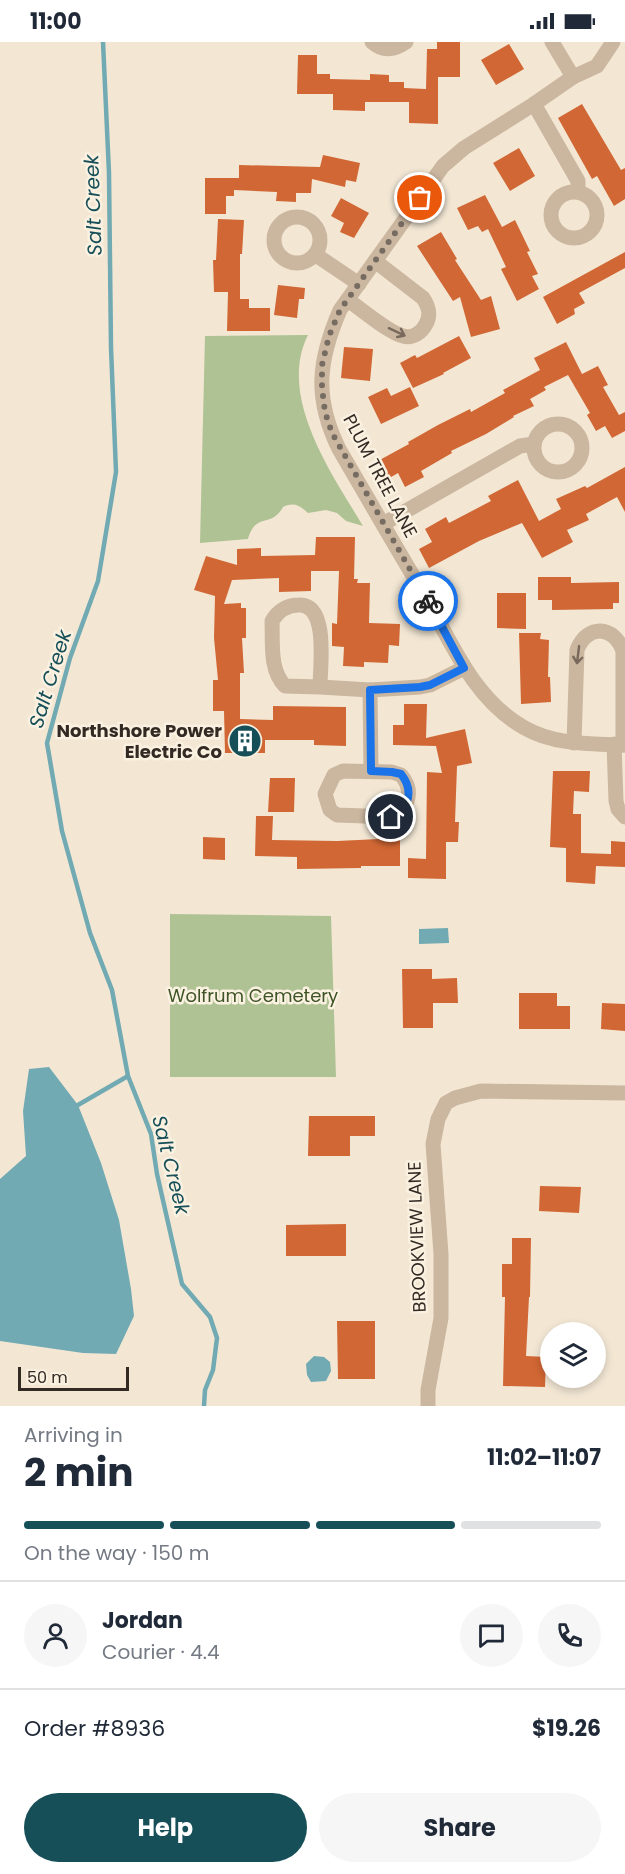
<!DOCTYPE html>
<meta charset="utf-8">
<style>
body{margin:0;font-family:Poppins,sans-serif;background:#f6f6f7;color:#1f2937;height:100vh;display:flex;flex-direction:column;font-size:22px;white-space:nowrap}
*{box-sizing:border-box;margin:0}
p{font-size:20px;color:#747a83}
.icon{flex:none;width:33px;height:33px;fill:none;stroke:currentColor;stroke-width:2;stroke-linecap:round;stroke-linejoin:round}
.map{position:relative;height:1364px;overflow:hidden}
.drawer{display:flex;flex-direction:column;background:#fff;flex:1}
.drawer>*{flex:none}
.fabs{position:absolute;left:540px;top:1280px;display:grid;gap:12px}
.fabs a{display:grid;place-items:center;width:66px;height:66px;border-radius:50%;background:#fff;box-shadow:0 3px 9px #0003;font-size:30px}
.scale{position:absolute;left:18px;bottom:15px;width:111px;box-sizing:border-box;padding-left:6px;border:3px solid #342a24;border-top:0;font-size:16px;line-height:21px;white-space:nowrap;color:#342a24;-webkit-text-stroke:4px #faf1e1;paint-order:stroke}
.pin{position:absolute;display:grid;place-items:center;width:51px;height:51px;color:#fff;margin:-26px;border:3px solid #fff;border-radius:50%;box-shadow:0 2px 6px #0007}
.courier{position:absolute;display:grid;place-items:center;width:60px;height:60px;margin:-30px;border:4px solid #1a73e8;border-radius:50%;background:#fff;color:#222;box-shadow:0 2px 8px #0007}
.head em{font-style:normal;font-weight:700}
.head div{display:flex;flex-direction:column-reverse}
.head{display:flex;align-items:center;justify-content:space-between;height:102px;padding:0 24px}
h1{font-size:39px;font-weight:700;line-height:45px}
.bar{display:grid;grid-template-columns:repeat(4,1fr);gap:9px 6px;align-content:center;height:72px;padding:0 24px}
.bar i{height:8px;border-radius:4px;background:#e0e1e3}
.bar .on{background:#164f58}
.bar p{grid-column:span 4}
.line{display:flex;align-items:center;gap:15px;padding:0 24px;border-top:2px solid #e0e1e3}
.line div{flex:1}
.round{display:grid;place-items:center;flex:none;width:63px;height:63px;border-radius:32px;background:#f6f6f7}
.cta{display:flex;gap:12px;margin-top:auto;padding:12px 24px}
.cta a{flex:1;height:69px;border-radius:36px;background:#164f58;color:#fff;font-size:24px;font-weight:700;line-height:69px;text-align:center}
.cta a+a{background:#f6f6f7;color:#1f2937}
.status{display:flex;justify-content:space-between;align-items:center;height:42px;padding:0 30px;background:#fff;direction:ltr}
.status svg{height:16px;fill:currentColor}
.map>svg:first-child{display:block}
</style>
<div class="status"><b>11:00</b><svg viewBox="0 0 49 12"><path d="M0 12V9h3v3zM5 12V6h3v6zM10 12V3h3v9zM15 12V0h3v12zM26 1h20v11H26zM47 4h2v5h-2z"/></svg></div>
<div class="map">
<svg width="625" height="1364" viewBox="0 0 625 1364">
<rect width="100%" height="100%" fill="#f3e7d4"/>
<!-- green -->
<g fill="#afc294">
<path d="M 308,293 C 277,355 332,432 363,484 L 346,479 L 337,471 L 326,468 L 308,471 C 299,463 294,460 283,465 C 271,487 256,469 248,497 L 200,501 L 205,294 Z"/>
<path d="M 170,872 L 331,874 L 336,1035 L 170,1035 Z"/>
</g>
<!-- water -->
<g fill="#71aab2">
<path d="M 448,886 L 449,901 L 419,902 L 419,887 Z"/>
<path d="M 49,1025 L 78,1063 L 101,1121 L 119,1178 L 131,1247 L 134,1274 L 116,1312 L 83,1311 L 0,1299 L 0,1137 L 26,1114 L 23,1069 L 29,1027 Z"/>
<path d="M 314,1314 L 324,1315 L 330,1320 L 331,1329 L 326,1339 L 311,1340 L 307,1333 L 306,1322 Z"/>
</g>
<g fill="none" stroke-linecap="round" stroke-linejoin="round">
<!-- stream -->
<g stroke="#71aab2" stroke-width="4.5">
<path d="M 103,0 L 109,131 L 111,306 L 116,430 L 98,539 L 70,616 L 47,701 L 62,789 L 90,891 L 112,948 L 128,1034 L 151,1092 L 157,1132 L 182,1242 L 210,1275 L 217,1296 L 213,1328 L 205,1348 L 204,1364"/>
<path d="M 78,1063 L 128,1034"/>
</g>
</g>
<!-- building -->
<g fill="#d16734">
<path d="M 437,0 L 460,0 L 460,35 L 438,35 L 438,82 L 409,81 L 409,60 L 365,60 L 365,69 L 333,68 L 333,52 L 297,52 L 298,13 L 317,13 L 317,32 L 330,32 L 330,37 L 370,38 L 370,32 L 389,33 L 389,40 L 404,40 L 404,46 L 426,47 L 427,7 L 437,7 Z"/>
<path d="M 509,2 L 524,27 L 496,43 L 481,18 Z"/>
<path d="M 582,62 L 621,128 L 625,126 L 625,157 L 614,164 L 597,134 L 592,137 L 558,76 Z"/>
<path d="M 519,106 L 535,134 L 510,149 L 493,121 Z"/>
<path d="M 323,113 L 360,121 L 356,140 L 346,138 L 345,145 L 312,137 L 311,151 L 296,151 L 296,160 L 276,159 L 277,150 L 234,148 L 234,154 L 226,154 L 226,172 L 205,172 L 205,136 L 239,136 L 239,123 L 320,125 Z"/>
<path d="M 485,153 L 502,185 L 515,178 L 530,209 L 527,210 L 538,232 L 532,234 L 539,247 L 517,259 L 501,227 L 506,225 L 488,187 L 482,190 L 478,184 L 468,188 L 457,166 Z"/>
<path d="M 341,156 L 369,171 L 354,196 L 340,190 L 344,181 L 331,174 Z"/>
<path d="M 218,177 L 244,178 L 242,212 L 240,212 L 240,257 L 249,257 L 249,266 L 270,266 L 270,289 L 227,289 L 228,250 L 214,250 L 213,218 L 216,218 Z"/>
<path d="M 441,190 L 457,217 L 455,218 L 481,258 L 491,254 L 500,287 L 471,295 L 460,255 L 453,259 L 417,204 Z"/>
<path d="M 625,210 L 625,226 L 579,251 L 585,261 L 574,267 L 575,272 L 557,282 L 543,255 Z"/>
<path d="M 278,243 L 305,246 L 304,257 L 299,257 L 297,276 L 274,273 Z"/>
<path d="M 459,294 L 471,316 L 443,331 L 444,332 L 413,346 L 400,321 L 415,313 L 417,316 Z"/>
<path d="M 566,300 L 582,332 L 598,324 L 608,343 L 603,345 L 619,373 L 625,370 L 625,389 L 612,396 L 605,384 L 596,389 L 587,373 L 590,371 L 568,333 L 544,345 L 546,348 L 530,357 L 534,364 L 513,374 L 514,375 L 486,392 L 451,409 L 452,411 L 421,429 L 424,435 L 405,445 L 398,431 L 386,438 L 376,420 L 409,402 L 408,400 L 438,383 L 470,367 L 471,370 L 505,351 L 503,348 L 540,328 L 534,316 Z"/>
<path d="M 344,305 L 373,307 L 370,339 L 341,336 Z"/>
<path d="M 410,345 L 419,364 L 381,382 L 368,355 L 387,346 L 391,354 Z"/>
<path d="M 625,425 L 625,470 L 617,455 L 586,472 L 589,478 L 567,488 L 573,500 L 542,516 L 522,481 L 479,499 L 429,526 L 419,507 L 432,500 L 425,487 L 446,475 L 449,481 L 491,459 L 488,454 L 518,438 L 539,479 L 561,467 L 556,457 L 585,444 L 587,446 Z"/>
<path d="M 316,495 L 355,495 L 354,537 L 358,537 L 357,541 L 370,541 L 369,581 L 400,582 L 399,604 L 389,603 L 388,621 L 364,620 L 364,625 L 343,624 L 344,605 L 332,604 L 332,581 L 337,582 L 339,529 L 311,529 L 311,549 L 279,550 L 279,536 L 232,538 L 224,562 L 241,561 L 241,566 L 246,566 L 246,596 L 242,596 L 244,631 L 240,631 L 240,677 L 273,678 L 273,664 L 346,665 L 346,704 L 314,703 L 314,698 L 265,698 L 265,711 L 225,711 L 224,669 L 213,669 L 213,638 L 218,638 L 214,596 L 215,554 L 194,548 L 206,514 L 237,523 L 237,507 L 261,506 L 261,514 L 315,513 Z"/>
<path d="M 538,535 L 571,535 L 571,541 L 619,540 L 619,561 L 613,561 L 613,567 L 552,568 L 552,558 L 538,558 Z"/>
<path d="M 497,551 L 526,551 L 526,587 L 497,586 Z"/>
<path d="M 519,591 L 541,591 L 540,597 L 549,598 L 548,635 L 550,635 L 551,660 L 521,662 Z"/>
<path d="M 404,662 L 427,662 L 426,696 L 465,687 L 472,721 L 457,724 L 455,780 L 459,780 L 458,800 L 446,800 L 446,837 L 408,836 L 408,816 L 426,817 L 427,730 L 442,731 L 436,704 L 393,703 L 393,683 L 404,683 Z"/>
<path d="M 553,729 L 590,729 L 589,750 L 574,749 L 573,772 L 581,772 L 581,811 L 611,812 L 611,799 L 625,800 L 625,825 L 596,824 L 595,842 L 566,840 L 566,806 L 550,805 Z"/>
<path d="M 270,736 L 295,736 L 294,770 L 268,770 Z"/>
<path d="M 256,774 L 273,774 L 272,798 L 337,799 L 400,796 L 400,824 L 361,824 L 361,826 L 297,827 L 297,815 L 255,814 Z"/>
<path d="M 203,795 L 225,796 L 225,818 L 203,817 Z"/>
<path d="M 402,927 L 432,927 L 432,937 L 457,936 L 458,961 L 433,961 L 433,986 L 403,986 Z"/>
<path d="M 519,951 L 557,951 L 557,964 L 570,964 L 570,987 L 519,987 Z"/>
<path d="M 602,961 L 625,962 L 625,989 L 601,987 Z"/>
<path d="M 309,1074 L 375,1074 L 375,1094 L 350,1094 L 350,1114 L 308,1114 Z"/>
<path d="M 540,1144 L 581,1145 L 579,1171 L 539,1169 Z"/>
<path d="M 346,1182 L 346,1214 L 286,1214 L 286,1183 Z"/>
<path d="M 512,1196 L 531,1196 L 530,1255 L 529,1255 L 526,1314 L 546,1315 L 545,1345 L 503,1344 L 505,1255 L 502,1255 L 502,1222 L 512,1222 Z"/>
<path d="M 337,1279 L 375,1279 L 375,1337 L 338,1337 Z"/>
</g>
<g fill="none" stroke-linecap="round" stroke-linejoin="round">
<!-- minor -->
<g stroke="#cbb7a0" stroke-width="15">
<path d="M 372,0 C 383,10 395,8 406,0"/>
<path d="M 552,0 L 573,35"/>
<path d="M 613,0 L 597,24 L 573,35 L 534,62 L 464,106 L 443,124 L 340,268 C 318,319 314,356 339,407 C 367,455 395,504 424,552 C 451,600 473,656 523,685 C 553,703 591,702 625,703"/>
<path d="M 534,62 L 578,139 L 578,150"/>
<circle cx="574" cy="173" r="23"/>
<circle cx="297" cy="198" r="23"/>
<path d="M 316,213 L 359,242"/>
<path d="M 348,258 C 361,267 389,291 403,294 C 413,297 422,290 426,282 C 431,273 429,265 423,256 L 375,219"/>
<circle cx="558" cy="406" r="24"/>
<path d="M 383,482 L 520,404 L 534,402"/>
<path d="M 320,645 L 285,644 C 269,628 273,600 272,579 C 278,569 287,563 299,563 C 329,562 320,625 320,645 L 370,648 L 420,645 L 430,643 L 464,626"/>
<path d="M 370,648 L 371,729"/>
<path d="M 574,701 L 577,608 C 587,582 614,583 623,609 L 623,703"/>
<path d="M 614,702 L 616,759 L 618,767 L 625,775"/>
<path d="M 343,729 L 392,730 L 401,733 C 412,746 410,757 401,771 L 391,775 L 337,773 L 330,768 L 325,752 L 334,733 Z"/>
<path d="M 428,1364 L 428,1348 L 441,1276 L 441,1212 L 433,1102 L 438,1077 L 446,1061 L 455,1056 L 481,1049 L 625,1051"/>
</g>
</g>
<!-- one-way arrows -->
<defs><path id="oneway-shaft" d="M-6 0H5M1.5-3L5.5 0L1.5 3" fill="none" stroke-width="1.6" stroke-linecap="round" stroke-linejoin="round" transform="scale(1.5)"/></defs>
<g stroke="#78695c">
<use href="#oneway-shaft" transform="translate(397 290) rotate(25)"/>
<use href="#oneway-shaft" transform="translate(578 613) rotate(97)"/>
</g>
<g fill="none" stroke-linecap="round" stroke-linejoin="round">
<!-- done -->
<path stroke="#776c62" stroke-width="6" stroke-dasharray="0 10.8" d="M 420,156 L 340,268 L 329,294 L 322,323 L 322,346 L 325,370 L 332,391 L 428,559"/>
<!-- route -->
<path stroke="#1a73e8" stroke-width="8" d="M 391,775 L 401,771 C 410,758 412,746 401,732 L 392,730 L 371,729 L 370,648 L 420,645 L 430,643 L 464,626 L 428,559"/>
</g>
<!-- icons -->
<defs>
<symbol id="building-disc" viewBox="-11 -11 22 22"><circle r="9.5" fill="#164f58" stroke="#faf1e1"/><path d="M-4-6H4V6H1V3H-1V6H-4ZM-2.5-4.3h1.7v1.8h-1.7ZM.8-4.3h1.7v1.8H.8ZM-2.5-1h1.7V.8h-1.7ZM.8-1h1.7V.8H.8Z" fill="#fff"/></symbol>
</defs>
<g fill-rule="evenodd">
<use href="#building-disc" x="226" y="680" width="38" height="38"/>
</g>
<g text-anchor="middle" stroke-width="5" stroke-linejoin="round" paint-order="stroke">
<!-- street labels -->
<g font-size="18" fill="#342a24" stroke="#faf1e1">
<text transform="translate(380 434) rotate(62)" y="6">PLUM TREE LANE</text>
<text transform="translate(417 1195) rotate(-92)" y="6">BROOKVIEW LANE</text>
</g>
<!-- poi labels -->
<g font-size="18" font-weight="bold" fill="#342a24" stroke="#faf1e1" text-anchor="end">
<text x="222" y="695">Northshore Power<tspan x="222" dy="21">Electric Co</tspan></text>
</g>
<!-- park labels -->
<g font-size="18" fill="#3f5426" stroke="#faf1e1">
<text x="253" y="960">Wolfrum Cemetery</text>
</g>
<!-- water labels -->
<g font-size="20" font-style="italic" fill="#164f58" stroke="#faf1e1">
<text transform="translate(93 163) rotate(-92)" y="7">Salt Creek</text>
<text transform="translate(50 637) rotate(-73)" y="7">Salt Creek</text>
<text transform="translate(171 1123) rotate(76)" y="7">Salt Creek</text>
</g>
</g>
</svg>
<div class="fabs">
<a><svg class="icon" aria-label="layers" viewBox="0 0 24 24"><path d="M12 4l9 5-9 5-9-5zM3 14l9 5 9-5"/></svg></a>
</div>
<div class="scale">50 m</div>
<div class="pin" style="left:420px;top:156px;background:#ea580c"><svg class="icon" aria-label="bag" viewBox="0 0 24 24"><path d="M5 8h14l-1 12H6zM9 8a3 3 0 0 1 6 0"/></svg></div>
<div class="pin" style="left:391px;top:775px;background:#1f2937"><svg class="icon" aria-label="home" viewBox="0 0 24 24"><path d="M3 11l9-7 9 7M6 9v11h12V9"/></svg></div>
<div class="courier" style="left:428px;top:559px"><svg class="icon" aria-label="bike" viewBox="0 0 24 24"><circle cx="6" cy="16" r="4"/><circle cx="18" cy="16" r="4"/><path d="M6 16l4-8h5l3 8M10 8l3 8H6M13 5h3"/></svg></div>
</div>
<section class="drawer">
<div class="head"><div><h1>2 min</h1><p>Arriving in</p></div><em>11:02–11:07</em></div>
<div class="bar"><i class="on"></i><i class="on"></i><i class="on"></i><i></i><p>On the way · 150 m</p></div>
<div class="line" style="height:108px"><a class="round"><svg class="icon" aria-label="person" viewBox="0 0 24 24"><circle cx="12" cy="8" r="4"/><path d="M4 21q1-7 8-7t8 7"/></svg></a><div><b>Jordan</b><p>Courier · 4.4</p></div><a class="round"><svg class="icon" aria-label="chat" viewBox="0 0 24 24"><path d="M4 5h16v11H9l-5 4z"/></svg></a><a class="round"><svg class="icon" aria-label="phone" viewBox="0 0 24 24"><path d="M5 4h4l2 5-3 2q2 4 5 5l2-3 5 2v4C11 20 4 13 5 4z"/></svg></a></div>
<div class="line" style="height:78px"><div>Order #8936</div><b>$19.26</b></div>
<div class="cta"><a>Help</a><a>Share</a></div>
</section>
